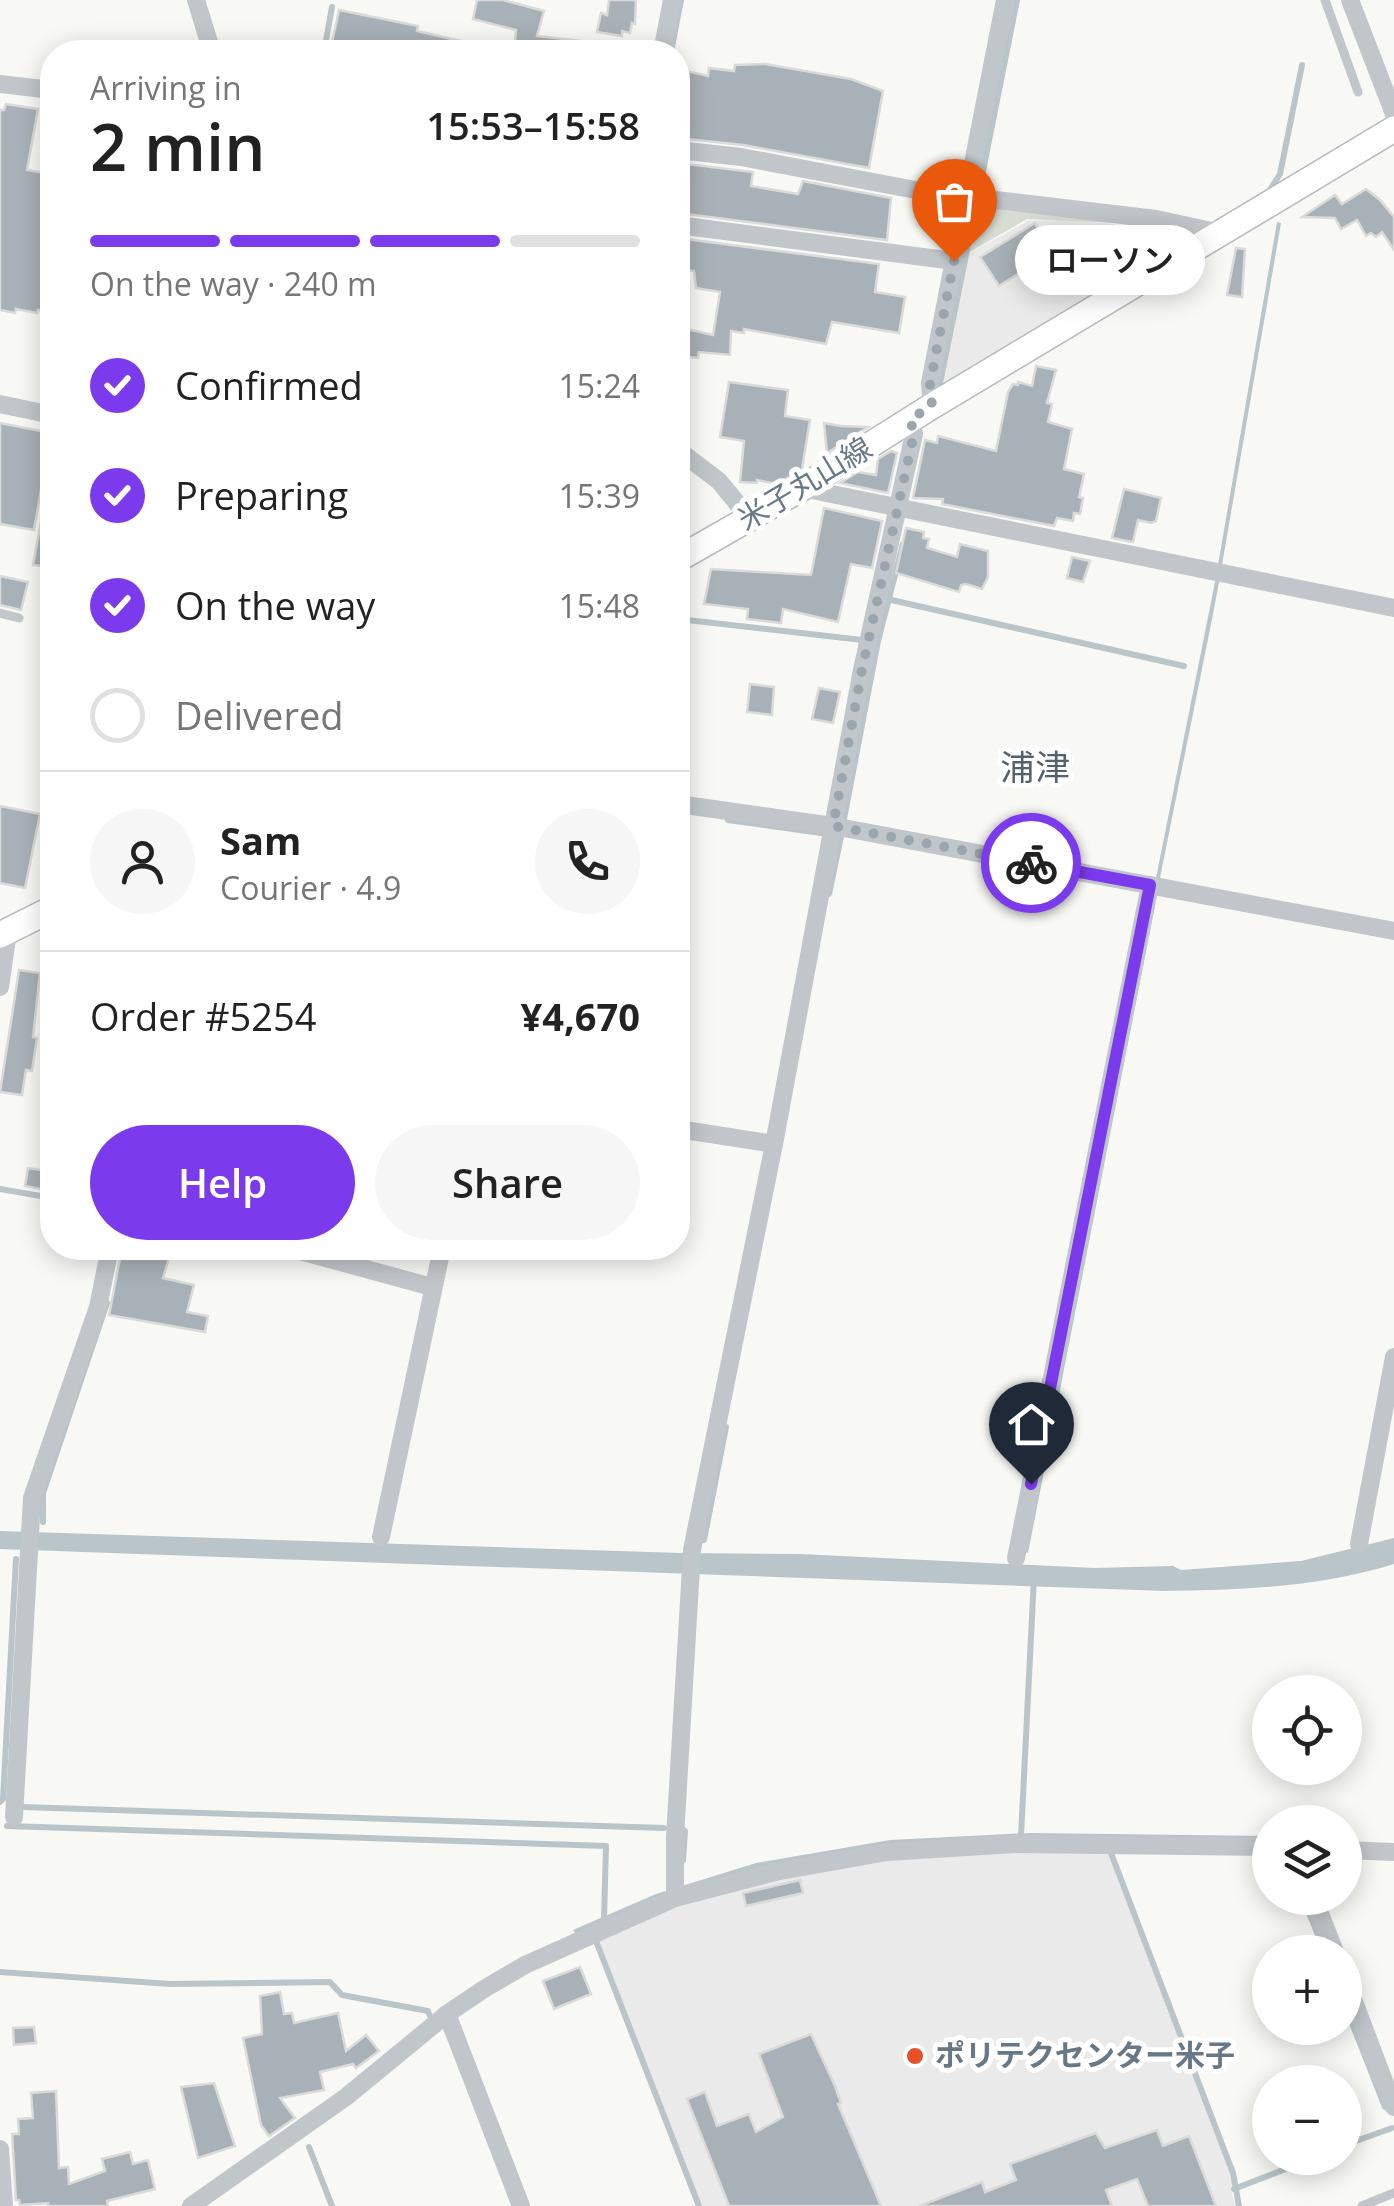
<!DOCTYPE html>
<meta charset="utf-8">
<style>
body{margin:0;font-family:"Open Sans","Noto Sans JP",sans-serif;background:#f6f6f6;color:#222;height:100vh;display:flex;flex-direction:column;font-size:38px;white-space:nowrap}
*{box-sizing:border-box;margin:0}
p{font-size:32px;color:#767676}
.icon{flex:none;width:55px;height:55px;fill:none;stroke:currentColor;stroke-width:2;stroke-linecap:round;stroke-linejoin:round}
.map{position:relative;flex:1;overflow:hidden}
.panel{position:absolute;left:40px;top:40px;width:650px;height:1220px;display:flex;flex-direction:column;background:#fff;border-radius:40px;box-shadow:0 5px 25px #0003}
.panel>*{flex:none}
.controls{position:absolute;left:1252px;top:1675px;display:grid;gap:20px}
.controls a{display:grid;place-items:center;width:110px;height:110px;border-radius:50%;background:#fff;box-shadow:0 5px 25px #0003;font-size:50px}
.pin{position:absolute;display:grid;place-items:center;width:85px;height:85px;color:#fff;margin:-102px -42px;border-radius:50% 50% 50% 0;rotate:-45deg;box-shadow:0 0 10px #0007}
.pin .icon{rotate:45deg}
.courier{position:absolute;display:grid;place-items:center;width:100px;height:100px;margin:-50px;border:8px solid #7c3aed;border-radius:50%;background:#fff;color:#222;box-shadow:0 2px 12px #0007}
.bubble{position:absolute;height:70px;border-radius:35px;background:#fff;box-shadow:0 5px 25px #0003;font-size:32px;font-weight:600;line-height:70px;text-align:center}
.head em{font-style:normal;font-weight:600}
.head div{display:flex;flex-direction:column-reverse}
.head{display:flex;align-items:center;justify-content:space-between;height:170px;padding:0 50px}
h1{font-size:65px;font-weight:600;line-height:75px}
.bar{display:grid;grid-template-columns:repeat(4,1fr);gap:15px 10px;align-content:center;height:120px;padding:0 50px}
.bar i{height:12px;border-radius:8px;background:#e0e0e0}
.bar .on{background:#7c3aed}
.bar p{grid-column:span 4}
.line{display:flex;align-items:center;gap:25px;padding:0 50px;border-top:2px solid #e0e0e0}
.line div{flex:1}
.round{display:grid;place-items:center;flex:none;width:105px;height:105px;border-radius:52px;background:#f6f6f6}
ol{padding:0 50px;list-style:none}
li{display:flex;align-items:center;gap:30px;height:110px}
li p{margin-inline-start:auto}
li .icon{padding:10px;border-radius:50%;background:#7c3aed;color:#fff;stroke-width:4}
li:last-child{color:#767676}
li i{width:55px;height:55px;border:5px solid #e0e0e0;border-radius:50%}
.action{display:flex;gap:20px;margin-top:auto;padding:20px 50px}
.action a{flex:1;height:115px;border-radius:60px;background:#7c3aed;color:#fff;font-size:40px;font-weight:600;line-height:115px;text-align:center}
.action a+a{background:#f6f6f6;color:#222}
.map>svg:first-child{display:block}
</style>
<div class="map">
<svg width="1394" height="2206" viewBox="0 0 1394 2206">
<rect width="100%" height="100%" fill="#f8f8f5"/>
<!-- built -->
<g fill="#e9eae9">
<path d="M 1068,220 L 1114,224 L 1111,287 L 942,387 L 938,384 L 961,258 L 1028,221 Z"/>
<path d="M 1109,1850 L 1231,2174 L 1232,2195 L 1236,2206 L 701,2206 L 597,1938 L 666,1908 L 735,1887 L 899,1855 Z"/>
</g>
<!-- green -->
<path fill="#d8ddd4" d="M 972,199 L 1114,217 L 1114,223 L 1027,219 L 961,257 Z"/>
<!-- water -->
<g fill="#b9c5c9">
<path d="M 1277,222 L 1281,223 L 1222,565 L 1218,565 Z"/>
<path d="M 1216,577 L 1220,577 L 1213,614 L 1160,878 L 1156,878 Z"/>
<path d="M 1153,890 L 1158,890 L 1028,1553 L 1024,1551 Z"/>
<path d="M 0,1531 L 682,1553 L 800,1554 L 1094,1568 L 1173,1566 L 1181,1570 L 1301,1561 L 1394,1538 L 1394,1564 C 1320,1587 1243,1590 1165,1591 L 0,1549 Z"/>
<path d="M 1030,1833 L 1270,1836 L 1270,1841 L 883,1846 L 576,1934 L 573,1930 L 656,1894 L 756,1863 L 890,1840 Z"/>
</g>
<g fill="none" stroke-linecap="round" stroke-linejoin="round">
<!-- stream -->
<g stroke="#b9c5c9" stroke-width="6">
<path d="M 324,52 L 332,7"/>
<path d="M 671,52 L 681,0"/>
<path d="M 1270,190 L 1280,174 L 1302,65"/>
<path d="M 979,191 L 1017,0"/>
<path d="M 940,383 L 976,206"/>
<path d="M 887,599 L 1184,666"/>
<path d="M 678,670 L 687,620 L 862,640"/>
<path d="M 844,819 L 878,641 L 903,544"/>
<path d="M 728,820 L 821,833"/>
<path d="M 829,894 L 841,837"/>
<path d="M 0,1189 L 52,1198"/>
<path d="M 43,1522 L 43,1493 L 107,1303"/>
<path d="M 704,1540 L 726,1427"/>
<path d="M 0,1802 L 3,1799 L 16,1559"/>
<path d="M 23,1807 L 664,1828"/>
<path d="M 7,1826 L 606,1846 L 604,1919"/>
<path d="M 682,1829 L 685,1831 L 683,1860"/>
<path d="M 1021,1836 L 1034,1577"/>
<path d="M 1111,1853 L 1233,2173 L 1239,2206"/>
<path d="M 1303,1898 L 1325,1952"/>
<path d="M 596,1941 L 699,2206"/>
<path d="M 0,1972 L 170,1984 L 330,1982 L 342,1995 L 428,2011 L 430,2016"/>
<path d="M 1345,2005 L 1385,2107"/>
<path d="M 1345,2145 L 1392,2128"/>
<path d="M 309,2147 L 332,2206"/>
<path d="M 1234,2189 L 1314,2158"/>
</g>
</g>
<!-- building -->
<g fill="#a8b1b7" stroke="#dadad8" stroke-width="2.5">
<path d="M 477,0 L 503,0 L 544,11 L 537,36 L 583,41 L 583,52 L 514,52 L 516,30 L 473,19 Z"/>
<path d="M 609,0 L 636,0 L 635,24 L 632,23 L 630,33 L 622,31 L 622,36 L 597,32 L 601,13 L 607,15 Z"/>
<path d="M 339,10 L 418,26 L 417,31 L 483,46 L 482,52 L 330,52 Z"/>
<path d="M 765,64 L 851,79 L 883,91 L 869,168 L 743,145 L 678,138 L 678,69 L 708,76 L 709,68 L 734,71 L 735,65 Z"/>
<path d="M 6,104 L 38,109 L 27,170 L 52,174 L 52,230 L 44,274 L 50,275 L 43,311 L 38,310 L 37,313 L 16,309 L 15,313 L 0,310 L 0,110 L 4,110 Z"/>
<path d="M 678,163 L 753,172 L 751,186 L 798,194 L 803,181 L 891,198 L 887,240 L 678,213 Z"/>
<path d="M 1366,189 L 1380,200 L 1394,217 L 1394,250 L 1382,232 L 1376,237 L 1371,233 L 1366,236 L 1357,220 L 1341,229 L 1335,218 L 1302,217 L 1335,195 L 1342,204 Z"/>
<path d="M 1035,223 L 1053,252 L 999,286 L 980,257 Z"/>
<path d="M 678,238 L 879,264 L 875,292 L 905,297 L 899,333 L 832,322 L 826,344 L 744,329 L 744,333 L 731,331 L 730,355 L 699,352 L 698,358 L 678,356 L 678,327 L 713,335 L 720,292 L 696,288 L 694,271 L 679,269 L 682,244 L 678,243 Z"/>
<path d="M 1236,248 L 1245,249 L 1242,297 L 1227,295 Z"/>
<path d="M 1036,366 L 1056,370 L 1047,403 L 1052,404 L 1048,422 L 1072,429 L 1064,469 L 1084,474 L 1079,497 L 1083,498 L 1080,514 L 1074,513 L 1073,521 L 1057,518 L 1054,526 L 942,504 L 943,499 L 913,498 L 925,440 L 937,443 L 938,436 L 996,451 L 1008,392 L 1013,384 L 1018,385 L 1018,382 L 1032,386 Z"/>
<path d="M 729,382 L 788,390 L 785,416 L 810,420 L 802,469 L 777,484 L 757,480 L 757,483 L 740,482 L 744,441 L 720,437 Z"/>
<path d="M 0,423 L 51,433 L 34,530 L 0,524 Z"/>
<path d="M 824,423 L 841,426 L 868,427 L 827,453 Z"/>
<path d="M 891,451 L 897,453 L 888,493 L 840,483 L 858,472 L 876,475 L 878,459 Z"/>
<path d="M 1124,489 L 1161,498 L 1156,521 L 1151,523 L 1138,520 L 1133,542 L 1112,538 Z"/>
<path d="M 44,506 L 52,507 L 52,568 L 33,565 Z"/>
<path d="M 824,508 L 882,521 L 872,568 L 851,564 L 838,622 L 783,609 L 781,623 L 747,619 L 748,609 L 704,604 L 711,569 L 811,575 Z"/>
<path d="M 906,528 L 924,532 L 923,538 L 929,539 L 927,548 L 957,557 L 960,544 L 988,551 L 988,577 L 982,589 L 966,584 L 961,585 L 959,592 L 896,573 Z"/>
<path d="M 1072,557 L 1090,561 L 1083,582 L 1067,578 Z"/>
<path d="M 0,576 L 28,582 L 21,610 L 0,605 Z"/>
<path d="M 750,684 L 774,687 L 772,715 L 747,712 Z"/>
<path d="M 819,688 L 840,692 L 833,723 L 812,719 Z"/>
<path d="M 0,806 L 40,814 L 25,888 L 0,883 Z"/>
<path d="M 19,970 L 40,973 L 33,1037 L 37,1038 L 32,1071 L 26,1070 L 22,1095 L 0,1092 Z"/>
<path d="M 28,1168 L 52,1172 L 52,1191 L 25,1186 Z"/>
<path d="M 122,1248 L 172,1248 L 163,1278 L 194,1285 L 187,1312 L 208,1316 L 205,1332 L 109,1315 Z"/>
<path d="M 800,1880 L 803,1893 L 746,1906 L 743,1893 Z"/>
<path d="M 580,1967 L 591,1994 L 554,2009 L 543,1981 Z"/>
<path d="M 280,1992 L 284,2014 L 292,2013 L 294,2023 L 338,2013 L 346,2051 L 366,2035 L 379,2051 L 356,2068 L 353,2064 L 320,2072 L 324,2090 L 280,2098 L 295,2118 L 269,2136 L 261,2125 L 243,2038 L 262,2034 L 260,1996 Z"/>
<path d="M 34,2027 L 36,2043 L 14,2045 L 13,2028 Z"/>
<path d="M 811,2034 L 835,2086 L 841,2103 L 838,2104 L 881,2206 L 729,2206 L 687,2099 L 705,2092 L 717,2126 L 749,2114 L 756,2132 L 783,2117 L 759,2054 Z"/>
<path d="M 214,2083 L 235,2146 L 198,2158 L 181,2087 Z"/>
<path d="M 56,2091 L 59,2168 L 68,2167 L 69,2184 L 105,2171 L 102,2159 L 130,2152 L 133,2164 L 148,2160 L 155,2189 L 107,2201 L 108,2206 L 48,2206 L 48,2203 L 20,2205 L 19,2200 L 16,2200 L 12,2134 L 19,2134 L 18,2119 L 33,2118 L 31,2093 Z"/>
<path d="M 1157,2130 L 1163,2146 L 1189,2136 L 1216,2206 L 1148,2206 L 1137,2179 L 1106,2190 L 1112,2206 L 919,2206 L 982,2182 L 985,2192 L 1016,2180 L 1010,2164 L 1096,2133 L 1105,2148 Z"/>
</g>
<g fill="none" stroke-linecap="round" stroke-linejoin="round">
<defs>
<g id="secondary">
<path d="M 678,559 L 802,488 L 932,406 L 1394,129"/>
<path d="M 0,935 L 52,909"/>
</g>
</defs>
<!-- secondary casing -->
<use href="#secondary" stroke="#b4babe" stroke-width="28"/>
<!-- lane -->
<g stroke="#c1c6ca" stroke-width="9">
<path d="M 1325,0 L 1358,92"/>
<path d="M 0,613 L 19,618"/>
<path d="M 1362,2206 L 1394,2193"/>
</g>
<!-- street -->
<g stroke="#c1c6ca" stroke-width="18">
<path d="M 196,0 L 212,52"/>
<path d="M 1350,0 L 1394,114"/>
<path d="M 662,52 L 672,0"/>
<path d="M 0,84 L 52,90"/>
<path d="M 678,150 L 741,157 L 921,191 L 1156,219 L 1221,233"/>
<path d="M 678,225 L 954,261"/>
<path d="M 0,404 L 52,415"/>
<path d="M 932,406 L 930,383 L 1005,0"/>
<path d="M 678,450 L 719,481 L 749,518"/>
<path d="M 802,488 L 1394,608"/>
<path d="M 678,804 L 833,826 L 1394,931"/>
<path d="M 0,987 L 8,932"/>
<path d="M 678,1129 L 774,1144"/>
<path d="M 289,1248 L 432,1287"/>
<path d="M 381,1537 L 442,1248"/>
<path d="M 1359,1544 L 1394,1357"/>
<path d="M 1016,1558 L 1150,885"/>
<path d="M 14,1817 L 32,1498 L 98,1307 L 110,1248"/>
<path d="M 1345,1850 L 1394,1852"/>
<path d="M 675,1898 L 675,1837 L 692,1550 L 774,1144 L 862,670 L 914,434 L 911,419"/>
<path d="M 1314,1898 L 1335,1952"/>
<path d="M 1345,1978 L 1394,2107"/>
<path d="M 447,2014 L 521,2206"/>
<path d="M 0,2149 L 4,2206"/>
<path d="M 191,2206 L 346,2097 L 447,2014 L 484,1989 L 525,1965 L 675,1898 L 775,1872 L 887,1852 L 1014,1844 L 1270,1847"/>
</g>
<!-- secondary -->
<use href="#secondary" stroke="#fff" stroke-width="25"/>
</g>
<g fill="none" stroke-linecap="round" stroke-linejoin="round">
<!-- done -->
<path stroke="#9aa5ae" stroke-width="10" stroke-dasharray="0 18" d="M 954,261 L 930,384 L 932,406 L 910,419 L 914,434 L 862,670 L 833,826 L 1031,863"/>
<!-- route -->
<path stroke="#7c3aed" stroke-width="12" d="M 1031,863 L 1150,885 L 1031,1484"/>
</g>
<!-- markers -->
<circle fill="#e64f28" stroke="#fff" stroke-width="4" cx="915" cy="2056" r="10"/>
<g text-anchor="middle" stroke-width="10" stroke-linejoin="round" paint-order="stroke">
<!-- street labels -->
<g font-size="30" fill="#677987" stroke="#fff">
<text transform="translate(805 484) rotate(-31)" y="10">米子丸山線</text>
</g>
<!-- poi labels -->
<g font-size="30" font-weight="bold" fill="#677987" stroke="#fff" text-anchor="start">
<text x="935" y="2066">ポリテクセンター米子</text>
</g>
<!-- quarter labels -->
<g font-size="35" fill="#55626c" stroke="#fff">
<text x="1035" y="780">浦津</text>
</g>
</g>
</svg>
<div class="controls">
<a><svg class="icon" aria-label="locate" viewBox="0 0 24 24"><circle cx="12" cy="12" r="6"/><path d="M12 2v4M12 18v4M2 12h4M18 12h4"/></svg></a>
<a><svg class="icon" aria-label="layers" viewBox="0 0 24 24"><path d="M12 4l9 5-9 5-9-5zM3 14l9 5 9-5"/></svg></a>
<a>+</a>
<a>−</a>
</div>
<div class="pin" style="left:954px;top:261px;background:#ea580c"><svg class="icon" aria-label="bag" viewBox="0 0 24 24"><path d="M5 8h14l-1 12H6zM9 8a3 3 0 0 1 6 0"/></svg></div>
<div class="pin" style="left:1031px;top:1484px;background:#1f2937"><svg class="icon" aria-label="home" viewBox="0 0 24 24"><path d="M3 11l9-7 9 7M6 9v11h12V9"/></svg></div>
<div class="courier" style="left:1031px;top:863px"><svg class="icon" aria-label="bike" viewBox="0 0 24 24"><circle cx="6" cy="16" r="4"/><circle cx="18" cy="16" r="4"/><path d="M6 16l4-8h5l3 8M10 8l3 8H6M13 5h3"/></svg></div>
<div class="bubble" style="left:1015px;top:225px;width:190px">ローソン</div>
<section class="panel">
<div class="head"><div><h1>2 min</h1><p>Arriving in</p></div><em>15:53–15:58</em></div>
<div class="bar"><i class="on"></i><i class="on"></i><i class="on"></i><i></i><p>On the way · 240 m</p></div>
<ol>
<li><svg class="icon" aria-label="check" viewBox="0 0 24 24"><path d="M5 12l5 5 9-10"/></svg>Confirmed<p>15:24</p></li>
<li><svg class="icon" aria-label="check" viewBox="0 0 24 24"><path d="M5 12l5 5 9-10"/></svg>Preparing<p>15:39</p></li>
<li><svg class="icon" aria-label="check" viewBox="0 0 24 24"><path d="M5 12l5 5 9-10"/></svg>On the way<p>15:48</p></li>
<li><i></i>Delivered</li>
</ol>
<div class="line" style="height:180px"><a class="round"><svg class="icon" aria-label="person" viewBox="0 0 24 24"><circle cx="12" cy="8" r="4"/><path d="M4 21q1-7 8-7t8 7"/></svg></a><div><b>Sam</b><p>Courier · 4.9</p></div><a class="round"><svg class="icon" aria-label="phone" viewBox="0 0 24 24"><path d="M5 4h4l2 5-3 2q2 4 5 5l2-3 5 2v4C11 20 4 13 5 4z"/></svg></a></div>
<div class="line" style="height:130px"><div>Order #5254</div><b>¥4,670</b></div>
<div class="action"><a>Help</a><a>Share</a></div>
</section>
</div>
